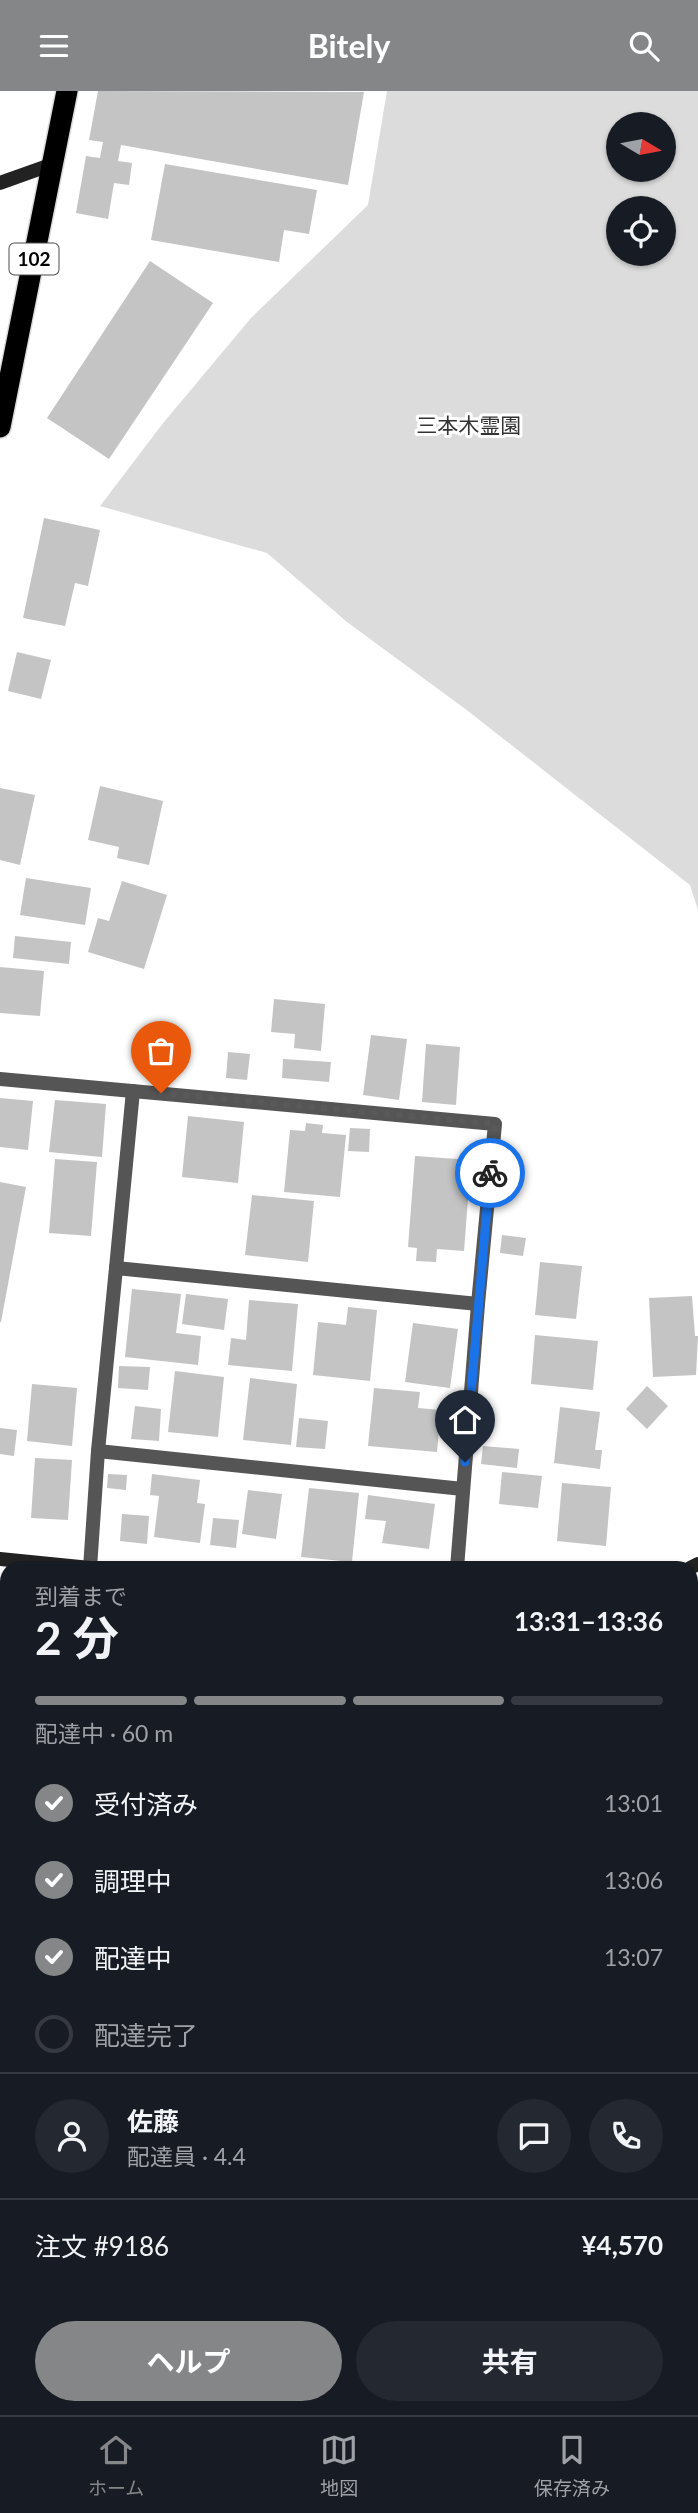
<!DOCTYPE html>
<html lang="ja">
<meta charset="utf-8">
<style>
body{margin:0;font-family:Lato,"Noto Sans JP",sans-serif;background:#242831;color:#f1f3f6;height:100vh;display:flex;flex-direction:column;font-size:26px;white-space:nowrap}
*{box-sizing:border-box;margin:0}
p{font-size:23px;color:#9ea1a6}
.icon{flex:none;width:38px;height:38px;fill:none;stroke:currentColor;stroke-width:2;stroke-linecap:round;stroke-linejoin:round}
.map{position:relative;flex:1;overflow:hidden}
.details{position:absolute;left:0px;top:1470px;width:698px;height:854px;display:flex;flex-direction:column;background:#171b24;border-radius:21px 21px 0 0;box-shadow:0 2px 5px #0004}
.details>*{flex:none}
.needle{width:46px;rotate:100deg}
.tools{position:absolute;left:606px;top:21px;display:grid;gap:14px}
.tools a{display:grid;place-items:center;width:70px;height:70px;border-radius:50%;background:#171b24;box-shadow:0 2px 5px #0004;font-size:35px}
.pin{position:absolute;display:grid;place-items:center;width:60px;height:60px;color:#fff;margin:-72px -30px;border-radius:50% 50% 50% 0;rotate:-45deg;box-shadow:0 0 7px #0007}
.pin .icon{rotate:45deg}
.courier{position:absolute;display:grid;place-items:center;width:70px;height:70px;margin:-35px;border:5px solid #1a73e8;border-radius:50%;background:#fff;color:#222;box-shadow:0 2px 9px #0007}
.overview em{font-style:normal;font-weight:700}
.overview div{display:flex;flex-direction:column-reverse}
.overview{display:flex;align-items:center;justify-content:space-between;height:119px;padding:0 35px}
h1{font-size:46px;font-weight:700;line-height:52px}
.bar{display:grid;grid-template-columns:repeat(4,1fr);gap:10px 7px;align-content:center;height:84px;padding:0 35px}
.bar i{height:9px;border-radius:5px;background:#363941}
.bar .current{background:#858687}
.bar p{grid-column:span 4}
.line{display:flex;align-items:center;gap:18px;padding:0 35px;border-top:2px solid #363941}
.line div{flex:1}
.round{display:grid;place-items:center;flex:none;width:74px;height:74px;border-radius:37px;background:#242831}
ol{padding:0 35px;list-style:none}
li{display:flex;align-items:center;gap:21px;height:77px}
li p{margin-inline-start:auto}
li .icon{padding:7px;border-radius:50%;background:#858687;color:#fff;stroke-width:4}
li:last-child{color:#9ea1a6}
li i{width:38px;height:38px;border:4px solid #363941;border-radius:50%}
.cta{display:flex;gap:14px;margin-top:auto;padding:14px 35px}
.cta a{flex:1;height:80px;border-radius:42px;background:#858687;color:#fff;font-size:28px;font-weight:700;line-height:80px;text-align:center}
.cta a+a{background:#242831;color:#f1f3f6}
header{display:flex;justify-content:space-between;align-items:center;height:91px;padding:0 35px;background:#858687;color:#fff;font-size:32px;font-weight:700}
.tab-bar{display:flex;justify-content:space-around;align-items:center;height:98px;border-top:2px solid #363941;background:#171b24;font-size:19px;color:#9ea1a6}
.tab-bar a{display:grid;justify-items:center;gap:4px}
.tab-bar .current{color:#858687}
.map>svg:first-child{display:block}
</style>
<header><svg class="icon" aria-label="menu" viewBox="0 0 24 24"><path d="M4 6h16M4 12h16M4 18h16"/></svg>Bitely<svg class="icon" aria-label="search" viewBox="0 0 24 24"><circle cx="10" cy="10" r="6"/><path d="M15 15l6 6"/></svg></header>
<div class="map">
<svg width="698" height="2324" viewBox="0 0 698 2324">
<rect width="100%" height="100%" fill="#fff"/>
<!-- green -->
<g fill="#dcdcdc" fill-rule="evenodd">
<path d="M 387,0 L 698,0 L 698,819 L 690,794 L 468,620 L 347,531 L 267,462 L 100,415 L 164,331 L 251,227 L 368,114 ZM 618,33 L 663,33 L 663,79 L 618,79 ZM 618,117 L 663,117 L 663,163 L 618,163 Z"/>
<path d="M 691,1664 L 698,1665 L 698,1860 L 691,1861 Z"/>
</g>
<!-- building -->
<g fill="#c4c4c4">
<path d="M 98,0 L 364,1 L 348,94 L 121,54 L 118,70 L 132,72 L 129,94 L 114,92 L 108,128 L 76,122 L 86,65 L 100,67 L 103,51 L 89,49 Z"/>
<path d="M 165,73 L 317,99 L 309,143 L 284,139 L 279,171 L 151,149 Z"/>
<path d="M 150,170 L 213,212 L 109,368 L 47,327 Z"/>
<path d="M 44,427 L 100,439 L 88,495 L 75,492 L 65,535 L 23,527 Z"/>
<path d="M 17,561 L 51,569 L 41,608 L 8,600 Z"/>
<path d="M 100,695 L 163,710 L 149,774 L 117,767 L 119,756 L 88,749 Z"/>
<path d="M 0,697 L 35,704 L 20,774 L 0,769 Z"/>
<path d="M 26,787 L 91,797 L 85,834 L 20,824 Z"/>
<path d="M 122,790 L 167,804 L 144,878 L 88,861 L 98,827 L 109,830 Z"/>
<path d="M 15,845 L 71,851 L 69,873 L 13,867 Z"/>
<path d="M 0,876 L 44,880 L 40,925 L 0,922 Z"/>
<path d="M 274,908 L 325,913 L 321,960 L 294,957 L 295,943 L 271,941 Z"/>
<path d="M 371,944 L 407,948 L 399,1009 L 363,1004 Z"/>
<path d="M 426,953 L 460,956 L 456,1014 L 422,1011 Z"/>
<path d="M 228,961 L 250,963 L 247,989 L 226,987 Z"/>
<path d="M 283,968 L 331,971 L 329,991 L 282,987 Z"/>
<path d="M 0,1007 L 33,1010 L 28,1059 L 0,1056 Z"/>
<path d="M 55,1009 L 106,1013 L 102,1066 L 49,1061 Z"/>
<path d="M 188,1025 L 244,1031 L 238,1092 L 182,1086 Z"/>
<path d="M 306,1032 L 323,1034 L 322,1042 L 346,1044 L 340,1106 L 284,1101 L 290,1039 L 305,1040 Z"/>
<path d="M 350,1037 L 370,1038 L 369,1061 L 348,1060 Z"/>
<path d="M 415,1065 L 471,1069 L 464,1160 L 437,1158 L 436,1171 L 416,1170 L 417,1157 L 408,1156 Z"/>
<path d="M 55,1068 L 97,1071 L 91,1145 L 49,1142 Z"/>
<path d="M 0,1091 L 26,1096 L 1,1231 L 0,1231 Z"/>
<path d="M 252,1104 L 314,1110 L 308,1171 L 245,1164 Z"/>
<path d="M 502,1144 L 526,1147 L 523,1165 L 500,1162 Z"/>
<path d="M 540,1171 L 582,1175 L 576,1228 L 535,1224 Z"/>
<path d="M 132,1198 L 181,1203 L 176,1242 L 201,1245 L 198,1274 L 125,1266 Z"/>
<path d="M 186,1203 L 228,1208 L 224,1239 L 182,1233 Z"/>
<path d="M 692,1205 L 695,1245 L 698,1245 L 696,1284 L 653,1286 L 649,1207 Z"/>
<path d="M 249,1209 L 298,1213 L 292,1280 L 228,1274 L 231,1247 L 246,1249 Z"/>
<path d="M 348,1216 L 377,1219 L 370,1290 L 313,1284 L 318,1231 L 346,1234 Z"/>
<path d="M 413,1232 L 458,1238 L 450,1297 L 405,1291 Z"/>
<path d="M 535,1244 L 598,1250 L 593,1299 L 531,1293 Z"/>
<path d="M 119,1275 L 150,1276 L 148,1299 L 118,1297 Z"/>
<path d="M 175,1280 L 224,1286 L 218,1346 L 168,1341 Z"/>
<path d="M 250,1287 L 297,1293 L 291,1354 L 243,1349 Z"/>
<path d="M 32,1293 L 77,1297 L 72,1355 L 27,1350 Z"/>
<path d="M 647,1295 L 668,1315 L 647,1338 L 626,1318 Z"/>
<path d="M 374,1297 L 420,1301 L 418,1317 L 441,1319 L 437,1361 L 368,1355 Z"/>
<path d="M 135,1315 L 161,1318 L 159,1350 L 131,1348 Z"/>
<path d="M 560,1316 L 600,1321 L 595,1359 L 602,1359 L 600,1378 L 554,1372 Z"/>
<path d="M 299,1327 L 328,1330 L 325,1358 L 296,1356 Z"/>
<path d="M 0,1337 L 17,1339 L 14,1365 L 0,1363 Z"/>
<path d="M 483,1355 L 519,1358 L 517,1377 L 481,1373 Z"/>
<path d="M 35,1367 L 72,1369 L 68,1429 L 31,1427 Z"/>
<path d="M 502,1381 L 542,1385 L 538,1417 L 499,1413 Z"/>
<path d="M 108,1383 L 127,1384 L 126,1399 L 107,1397 Z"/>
<path d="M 152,1383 L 200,1389 L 197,1412 L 205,1413 L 200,1452 L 154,1446 L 159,1405 L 150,1404 Z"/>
<path d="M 562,1392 L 611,1396 L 606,1455 L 557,1450 Z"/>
<path d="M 309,1397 L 359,1402 L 352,1471 L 301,1466 Z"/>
<path d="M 248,1399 L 282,1403 L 276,1448 L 242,1443 Z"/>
<path d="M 368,1404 L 435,1413 L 429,1458 L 382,1452 L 386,1430 L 365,1428 Z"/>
<path d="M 122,1423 L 149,1425 L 147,1453 L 120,1450 Z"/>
<path d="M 213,1427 L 239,1429 L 236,1457 L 210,1454 Z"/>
<path d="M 5,1554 L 7,1554 L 7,1613 L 0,1613 Z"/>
<path d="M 0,1623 L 7,1624 L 7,1674 L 1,1709 Z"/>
<path d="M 0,1907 L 7,1908 L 7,1946 L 1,1974 Z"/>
<path d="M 0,2251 L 7,2252 L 7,2317 L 25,2317 L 24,2324 L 0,2324 Z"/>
<path d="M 215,2317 L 280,2317 L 279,2324 L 214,2324 Z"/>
</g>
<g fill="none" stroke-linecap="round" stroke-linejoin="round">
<defs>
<path id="highway" d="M 0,336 L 67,0"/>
</defs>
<!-- highway casing -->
<use href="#highway" stroke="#dbdbdb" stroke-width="24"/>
<!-- street -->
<g stroke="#555" stroke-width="14">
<path d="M 0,988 L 495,1033 L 478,1213 L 457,1477"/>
<path d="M 133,1000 L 116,1177 L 478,1213"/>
<path d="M 116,1177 L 98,1360 L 463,1398"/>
<path d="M 90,1477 L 98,1360"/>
</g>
<!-- secondary -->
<g stroke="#222" stroke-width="14">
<path d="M 0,92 L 53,73"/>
<path d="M 0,1468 L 90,1477"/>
<path d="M 690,1477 L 698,1473"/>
</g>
<!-- highway -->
<use href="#highway" stroke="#000" stroke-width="21"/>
</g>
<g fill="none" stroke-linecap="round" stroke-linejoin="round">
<!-- done -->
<path stroke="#595959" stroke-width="7" stroke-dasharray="0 12.6" d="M 161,1002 L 495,1033 L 490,1082"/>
<!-- route -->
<path stroke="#1a73e8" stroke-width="9" d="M 465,1371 L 490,1082"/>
</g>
<g text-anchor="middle" stroke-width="6" stroke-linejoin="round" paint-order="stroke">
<!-- shield labels -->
<rect fill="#fff" stroke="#4c4c4c" stroke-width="2" x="9.5" y="152.5" width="49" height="31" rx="5"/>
<g font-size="19" font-weight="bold" fill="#000">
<text x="34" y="175">102</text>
</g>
<!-- park labels -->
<g font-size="21" fill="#333" stroke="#fff">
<text x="469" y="342">三本木霊園</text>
</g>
</g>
</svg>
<div class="tools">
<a><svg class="needle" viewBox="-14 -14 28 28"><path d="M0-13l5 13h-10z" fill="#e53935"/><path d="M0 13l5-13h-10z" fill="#9ea1a6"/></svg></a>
<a><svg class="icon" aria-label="locate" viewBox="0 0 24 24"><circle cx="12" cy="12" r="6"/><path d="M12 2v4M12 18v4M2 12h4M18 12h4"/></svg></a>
</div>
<div class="pin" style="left:161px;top:1002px;background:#ea580c"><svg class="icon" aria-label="bag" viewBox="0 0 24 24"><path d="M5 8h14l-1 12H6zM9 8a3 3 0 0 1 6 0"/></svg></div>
<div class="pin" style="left:465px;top:1371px;background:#1f2937"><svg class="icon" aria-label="home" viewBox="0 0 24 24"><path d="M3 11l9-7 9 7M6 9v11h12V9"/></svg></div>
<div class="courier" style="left:490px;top:1082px"><svg class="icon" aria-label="bike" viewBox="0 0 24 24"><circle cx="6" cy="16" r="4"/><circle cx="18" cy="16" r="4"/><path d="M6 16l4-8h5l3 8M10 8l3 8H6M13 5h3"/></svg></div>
<section class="details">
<div class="overview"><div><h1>2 分</h1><p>到着まで</p></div><em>13:31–13:36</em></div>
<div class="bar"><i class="current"></i><i class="current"></i><i class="current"></i><i></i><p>配達中 · 60 m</p></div>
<ol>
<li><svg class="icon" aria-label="check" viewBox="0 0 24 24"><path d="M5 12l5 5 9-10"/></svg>受付済み<p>13:01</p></li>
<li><svg class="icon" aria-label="check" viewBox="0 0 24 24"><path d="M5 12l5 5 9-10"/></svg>調理中<p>13:06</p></li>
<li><svg class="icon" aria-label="check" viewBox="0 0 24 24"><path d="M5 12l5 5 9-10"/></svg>配達中<p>13:07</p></li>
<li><i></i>配達完了</li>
</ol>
<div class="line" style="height:126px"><a class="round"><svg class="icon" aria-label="person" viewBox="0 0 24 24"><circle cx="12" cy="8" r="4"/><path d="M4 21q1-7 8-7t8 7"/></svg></a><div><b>佐藤</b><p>配達員 · 4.4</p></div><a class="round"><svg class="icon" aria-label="chat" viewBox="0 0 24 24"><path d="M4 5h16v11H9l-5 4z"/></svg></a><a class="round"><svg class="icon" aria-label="phone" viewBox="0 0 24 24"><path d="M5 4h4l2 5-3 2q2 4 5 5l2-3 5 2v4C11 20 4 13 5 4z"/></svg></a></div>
<div class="line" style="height:91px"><div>注文 #9186</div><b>¥4,570</b></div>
<div class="cta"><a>ヘルプ</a><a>共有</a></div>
</section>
</div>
<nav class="tab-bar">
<a class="current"><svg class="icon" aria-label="home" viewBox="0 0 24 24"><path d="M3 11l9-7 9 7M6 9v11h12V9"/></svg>ホーム</a>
<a><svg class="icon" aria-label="map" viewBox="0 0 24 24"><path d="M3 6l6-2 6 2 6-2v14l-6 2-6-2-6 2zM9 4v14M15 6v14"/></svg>地図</a>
<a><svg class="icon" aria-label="saved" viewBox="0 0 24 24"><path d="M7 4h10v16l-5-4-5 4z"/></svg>保存済み</a>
</nav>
